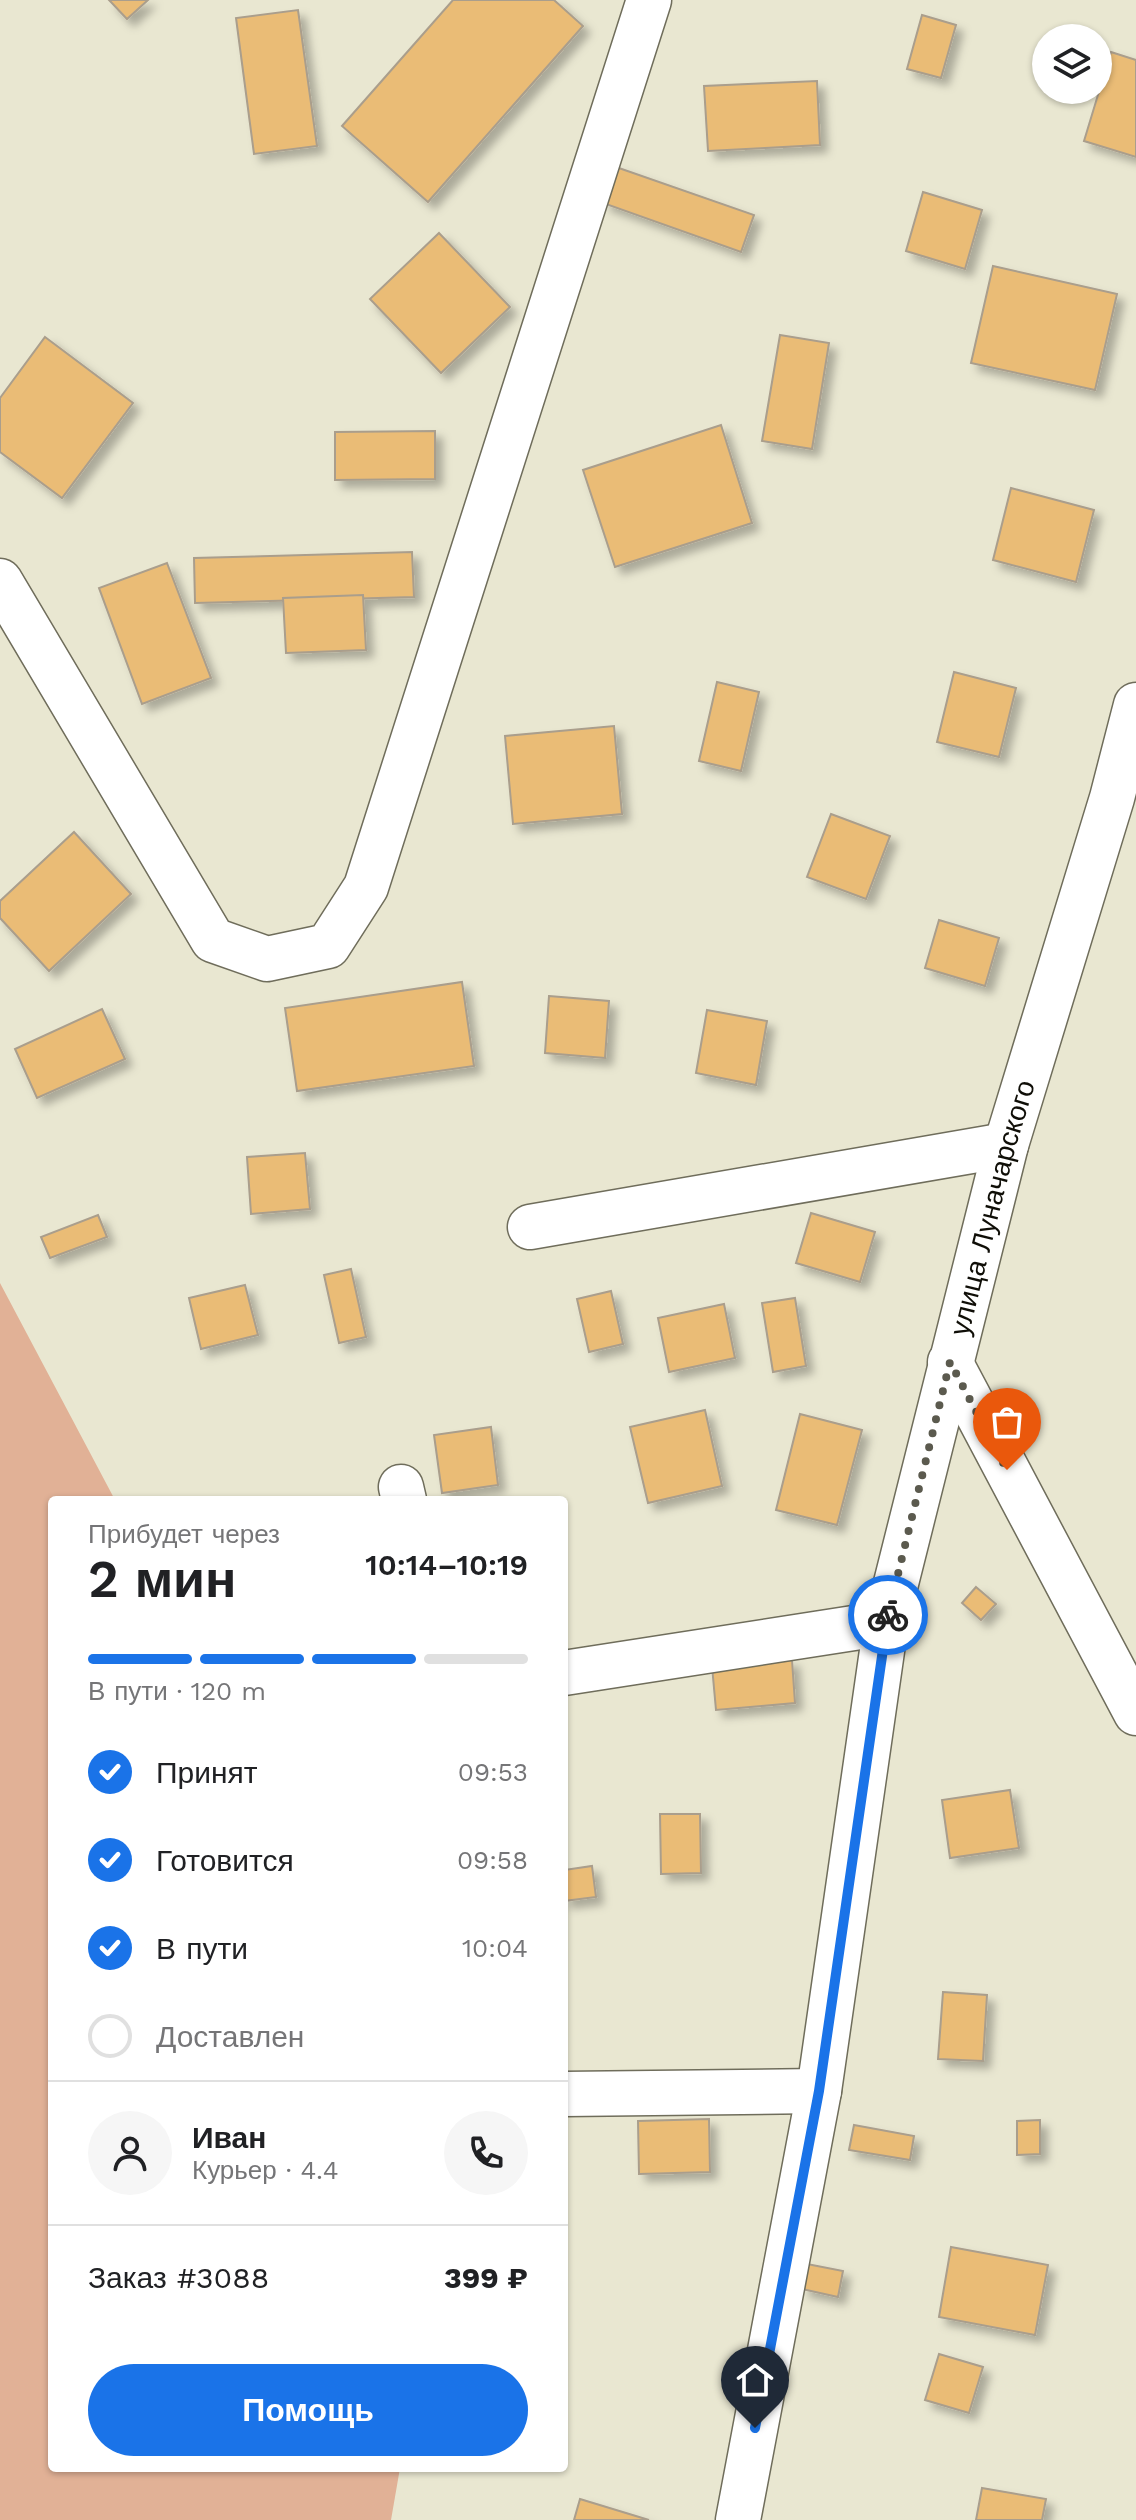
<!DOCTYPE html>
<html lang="ru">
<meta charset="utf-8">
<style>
body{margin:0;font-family:"Work Sans",sans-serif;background:#f6f6f6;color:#202124;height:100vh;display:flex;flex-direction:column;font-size:30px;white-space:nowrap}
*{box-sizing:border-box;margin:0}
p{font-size:26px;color:#757577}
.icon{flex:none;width:44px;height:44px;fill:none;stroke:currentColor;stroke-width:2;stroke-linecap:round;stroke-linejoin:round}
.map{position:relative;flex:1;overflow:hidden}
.side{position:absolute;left:48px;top:1496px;width:520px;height:976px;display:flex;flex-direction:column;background:#fff;border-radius:8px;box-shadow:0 2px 6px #0004}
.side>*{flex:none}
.fabs{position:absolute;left:1032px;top:24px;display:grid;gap:16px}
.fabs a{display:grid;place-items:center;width:80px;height:80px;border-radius:50%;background:#fff;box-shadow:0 2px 6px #0004;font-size:40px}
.pin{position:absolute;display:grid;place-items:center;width:68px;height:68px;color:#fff;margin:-82px -34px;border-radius:50% 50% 50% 0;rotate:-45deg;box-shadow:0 0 8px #0007}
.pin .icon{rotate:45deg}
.courier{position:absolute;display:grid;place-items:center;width:80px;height:80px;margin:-40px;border:6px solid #1a73e8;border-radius:50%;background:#fff;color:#222;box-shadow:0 2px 10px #0007}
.head em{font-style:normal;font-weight:600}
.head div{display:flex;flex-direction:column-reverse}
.head{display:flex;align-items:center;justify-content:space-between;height:136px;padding:0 40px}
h1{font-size:52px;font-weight:600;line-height:60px}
.bar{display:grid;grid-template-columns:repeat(4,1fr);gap:12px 8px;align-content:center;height:96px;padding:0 40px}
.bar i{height:10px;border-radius:6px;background:#e0e0e0}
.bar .selected{background:#1a73e8}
.bar p{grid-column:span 4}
.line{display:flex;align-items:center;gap:20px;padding:0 40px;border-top:2px solid #e0e0e0}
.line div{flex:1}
.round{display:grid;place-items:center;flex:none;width:84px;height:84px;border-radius:42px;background:#f6f6f6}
ol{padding:0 40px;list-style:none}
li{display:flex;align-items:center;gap:24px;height:88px}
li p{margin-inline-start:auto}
li .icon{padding:8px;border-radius:50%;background:#1a73e8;color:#fff;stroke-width:4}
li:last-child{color:#757577}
li i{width:44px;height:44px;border:4px solid #e0e0e0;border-radius:50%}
.cta{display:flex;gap:16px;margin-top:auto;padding:16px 40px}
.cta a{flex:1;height:92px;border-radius:48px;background:#1a73e8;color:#fff;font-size:32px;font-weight:600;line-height:92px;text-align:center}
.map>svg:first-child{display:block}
</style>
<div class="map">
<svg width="1136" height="2520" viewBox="0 0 1136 2520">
<defs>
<filter id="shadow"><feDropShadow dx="7" dy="7" stdDeviation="4" flood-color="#0004"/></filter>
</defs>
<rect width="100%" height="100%" fill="#e9e7d1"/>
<!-- green -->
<path fill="#e1b196" d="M 0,1283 L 115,1500 L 52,1500 L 52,2468 L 400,2468 L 391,2520 L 0,2520 Z"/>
<!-- building -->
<g fill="#eabc76" stroke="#aa9e8c" stroke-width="2" filter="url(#shadow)">
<path d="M 109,0 L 148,0 L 127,19 Z"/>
<path d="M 453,0 L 554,0 L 583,26 L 428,202 L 342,126 Z"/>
<path d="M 298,10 L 317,146 L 254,154 L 236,18 Z"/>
<path d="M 922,15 L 956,25 L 941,78 L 907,69 Z"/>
<path d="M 1111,52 L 1136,60 L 1136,157 L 1084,141 Z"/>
<path d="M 817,81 L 820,145 L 708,151 L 704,86 Z"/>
<path d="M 616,167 L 754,215 L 741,252 L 603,203 Z"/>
<path d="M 923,192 L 982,210 L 965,269 L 906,251 Z"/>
<path d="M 439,233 L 510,307 L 441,373 L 370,299 Z"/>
<path d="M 993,266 L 1117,294 L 1095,390 L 971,363 Z"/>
<path d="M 780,335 L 829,343 L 812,449 L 762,441 Z"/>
<path d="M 45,337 L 133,403 L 62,498 L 0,452 L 0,398 Z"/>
<path d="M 721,425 L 752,523 L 615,567 L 583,470 Z"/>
<path d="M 435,431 L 435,479 L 335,480 L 335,432 Z"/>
<path d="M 1011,488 L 1094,510 L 1076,582 L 993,560 Z"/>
<path d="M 412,552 L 414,597 L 195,603 L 194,558 Z"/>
<path d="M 167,563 L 211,678 L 142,704 L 99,588 Z"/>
<path d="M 363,595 L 366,650 L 286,653 L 283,598 Z"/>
<path d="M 954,672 L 1016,688 L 999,757 L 937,742 Z"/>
<path d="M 717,682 L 759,692 L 741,771 L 699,761 Z"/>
<path d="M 614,726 L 622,814 L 513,824 L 505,736 Z"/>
<path d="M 831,814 L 890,836 L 866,899 L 807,877 Z"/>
<path d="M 74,832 L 131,894 L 49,971 L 0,918 L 0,901 Z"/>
<path d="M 939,920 L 999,938 L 985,986 L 925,968 Z"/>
<path d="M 462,982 L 474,1066 L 297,1091 L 285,1008 Z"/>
<path d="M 549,996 L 609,1001 L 605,1058 L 545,1053 Z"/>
<path d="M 102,1009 L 125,1059 L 37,1098 L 15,1049 Z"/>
<path d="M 707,1010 L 767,1021 L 756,1085 L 696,1073 Z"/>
<path d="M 305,1153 L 310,1209 L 251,1214 L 247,1157 Z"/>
<path d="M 811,1213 L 875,1232 L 860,1282 L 796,1263 Z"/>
<path d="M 98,1215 L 107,1237 L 50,1258 L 41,1237 Z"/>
<path d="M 351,1269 L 366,1337 L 339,1343 L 324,1275 Z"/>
<path d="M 245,1285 L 258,1335 L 201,1349 L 189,1298 Z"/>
<path d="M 611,1291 L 623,1344 L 589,1352 L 577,1299 Z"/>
<path d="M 795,1298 L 806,1366 L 773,1372 L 762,1303 Z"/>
<path d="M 724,1304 L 735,1358 L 669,1372 L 658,1318 Z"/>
<path d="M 705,1410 L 722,1486 L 648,1503 L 630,1427 Z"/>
<path d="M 800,1414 L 862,1430 L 837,1525 L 776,1510 Z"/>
<path d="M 491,1427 L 498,1485 L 442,1493 L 434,1435 Z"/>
<path d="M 976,1587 L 996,1604 L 981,1620 L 962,1603 Z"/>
<path d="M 792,1660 L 795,1703 L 716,1710 L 712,1666 Z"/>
<path d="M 1010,1790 L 1019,1848 L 950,1858 L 942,1800 Z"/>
<path d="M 660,1814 L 700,1814 L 701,1873 L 661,1874 Z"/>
<path d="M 592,1866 L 596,1897 L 564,1901 L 564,1870 Z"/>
<path d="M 943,1992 L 987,1995 L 983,2061 L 938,2059 Z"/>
<path d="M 709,2119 L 710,2172 L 639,2174 L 638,2121 Z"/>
<path d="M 1040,2120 L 1040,2154 L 1017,2155 L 1017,2121 Z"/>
<path d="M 854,2125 L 914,2136 L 910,2160 L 849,2150 Z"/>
<path d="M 951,2247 L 1048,2265 L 1035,2335 L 939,2317 Z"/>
<path d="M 807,2264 L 843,2271 L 838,2297 L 802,2289 Z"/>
<path d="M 939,2354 L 983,2367 L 969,2413 L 925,2400 Z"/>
<path d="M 982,2488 L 1046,2499 L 1042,2520 L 976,2520 Z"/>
<path d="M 580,2499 L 649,2520 L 574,2520 Z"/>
</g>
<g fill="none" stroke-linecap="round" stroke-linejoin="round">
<defs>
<g id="minor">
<path d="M 0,581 L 213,940 L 267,959 L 328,946 L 366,887 L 649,0"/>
<path d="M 530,1227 L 1006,1145"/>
<path d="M 950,1362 L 1136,1713"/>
<path d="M 401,1487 L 404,1500"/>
<path d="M 564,1673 L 886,1623"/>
<path d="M 564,2094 L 819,2091"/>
<path id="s1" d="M 738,2520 L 819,2091 L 886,1623 L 1006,1145 L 1112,798 L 1136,705"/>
</g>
</defs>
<!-- minor casing -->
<use href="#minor" stroke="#6f6d5b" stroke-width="47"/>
<!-- minor -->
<use href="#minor" stroke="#fff" stroke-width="44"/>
</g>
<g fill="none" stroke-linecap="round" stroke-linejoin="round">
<!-- done -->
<path stroke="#5b5a4e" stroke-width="8" stroke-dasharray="0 14.4" d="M 888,1615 L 950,1362 L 1007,1470"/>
<!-- route -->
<path stroke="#1a73e8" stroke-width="10" d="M 755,2428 L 819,2091 L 888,1615"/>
</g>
<g text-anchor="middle" stroke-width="6" stroke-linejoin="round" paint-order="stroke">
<!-- street labels -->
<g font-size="28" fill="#0f0e07" stroke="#fff">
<text dy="10" stroke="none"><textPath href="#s1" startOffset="1338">улица Луначарского</textPath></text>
</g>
</g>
</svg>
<div class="fabs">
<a><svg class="icon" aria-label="layers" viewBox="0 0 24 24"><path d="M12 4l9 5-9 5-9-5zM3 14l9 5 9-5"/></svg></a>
</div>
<div class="pin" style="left:1007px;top:1470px;background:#ea580c"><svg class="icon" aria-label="bag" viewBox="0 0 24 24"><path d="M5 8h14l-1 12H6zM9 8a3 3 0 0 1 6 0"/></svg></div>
<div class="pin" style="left:755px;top:2428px;background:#1f2937"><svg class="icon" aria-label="home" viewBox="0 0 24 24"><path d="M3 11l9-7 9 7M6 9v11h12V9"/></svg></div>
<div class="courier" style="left:888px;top:1615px"><svg class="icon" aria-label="bike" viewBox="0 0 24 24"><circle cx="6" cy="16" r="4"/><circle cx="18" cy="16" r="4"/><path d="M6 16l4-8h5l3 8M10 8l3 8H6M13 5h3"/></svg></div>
<section class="side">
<div class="head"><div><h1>2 мин</h1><p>Прибудет через</p></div><em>10:14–10:19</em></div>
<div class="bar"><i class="selected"></i><i class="selected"></i><i class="selected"></i><i></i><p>В пути · 120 m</p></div>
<ol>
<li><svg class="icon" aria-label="check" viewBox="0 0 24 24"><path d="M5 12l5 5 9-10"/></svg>Принят<p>09:53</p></li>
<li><svg class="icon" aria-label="check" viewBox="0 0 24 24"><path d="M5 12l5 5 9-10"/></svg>Готовится<p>09:58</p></li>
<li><svg class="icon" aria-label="check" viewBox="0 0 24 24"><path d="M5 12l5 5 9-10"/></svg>В пути<p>10:04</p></li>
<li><i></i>Доставлен</li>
</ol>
<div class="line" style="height:144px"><a class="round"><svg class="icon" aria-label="person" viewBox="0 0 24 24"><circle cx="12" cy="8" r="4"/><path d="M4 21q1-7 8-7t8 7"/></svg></a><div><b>Иван</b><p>Курьер · 4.4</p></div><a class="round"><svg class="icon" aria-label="phone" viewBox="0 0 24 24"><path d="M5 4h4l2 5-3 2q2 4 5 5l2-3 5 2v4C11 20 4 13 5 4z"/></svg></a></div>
<div class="line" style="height:104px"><div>Заказ #3088</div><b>399 ₽</b></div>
<div class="cta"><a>Помощь</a></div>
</section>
</div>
